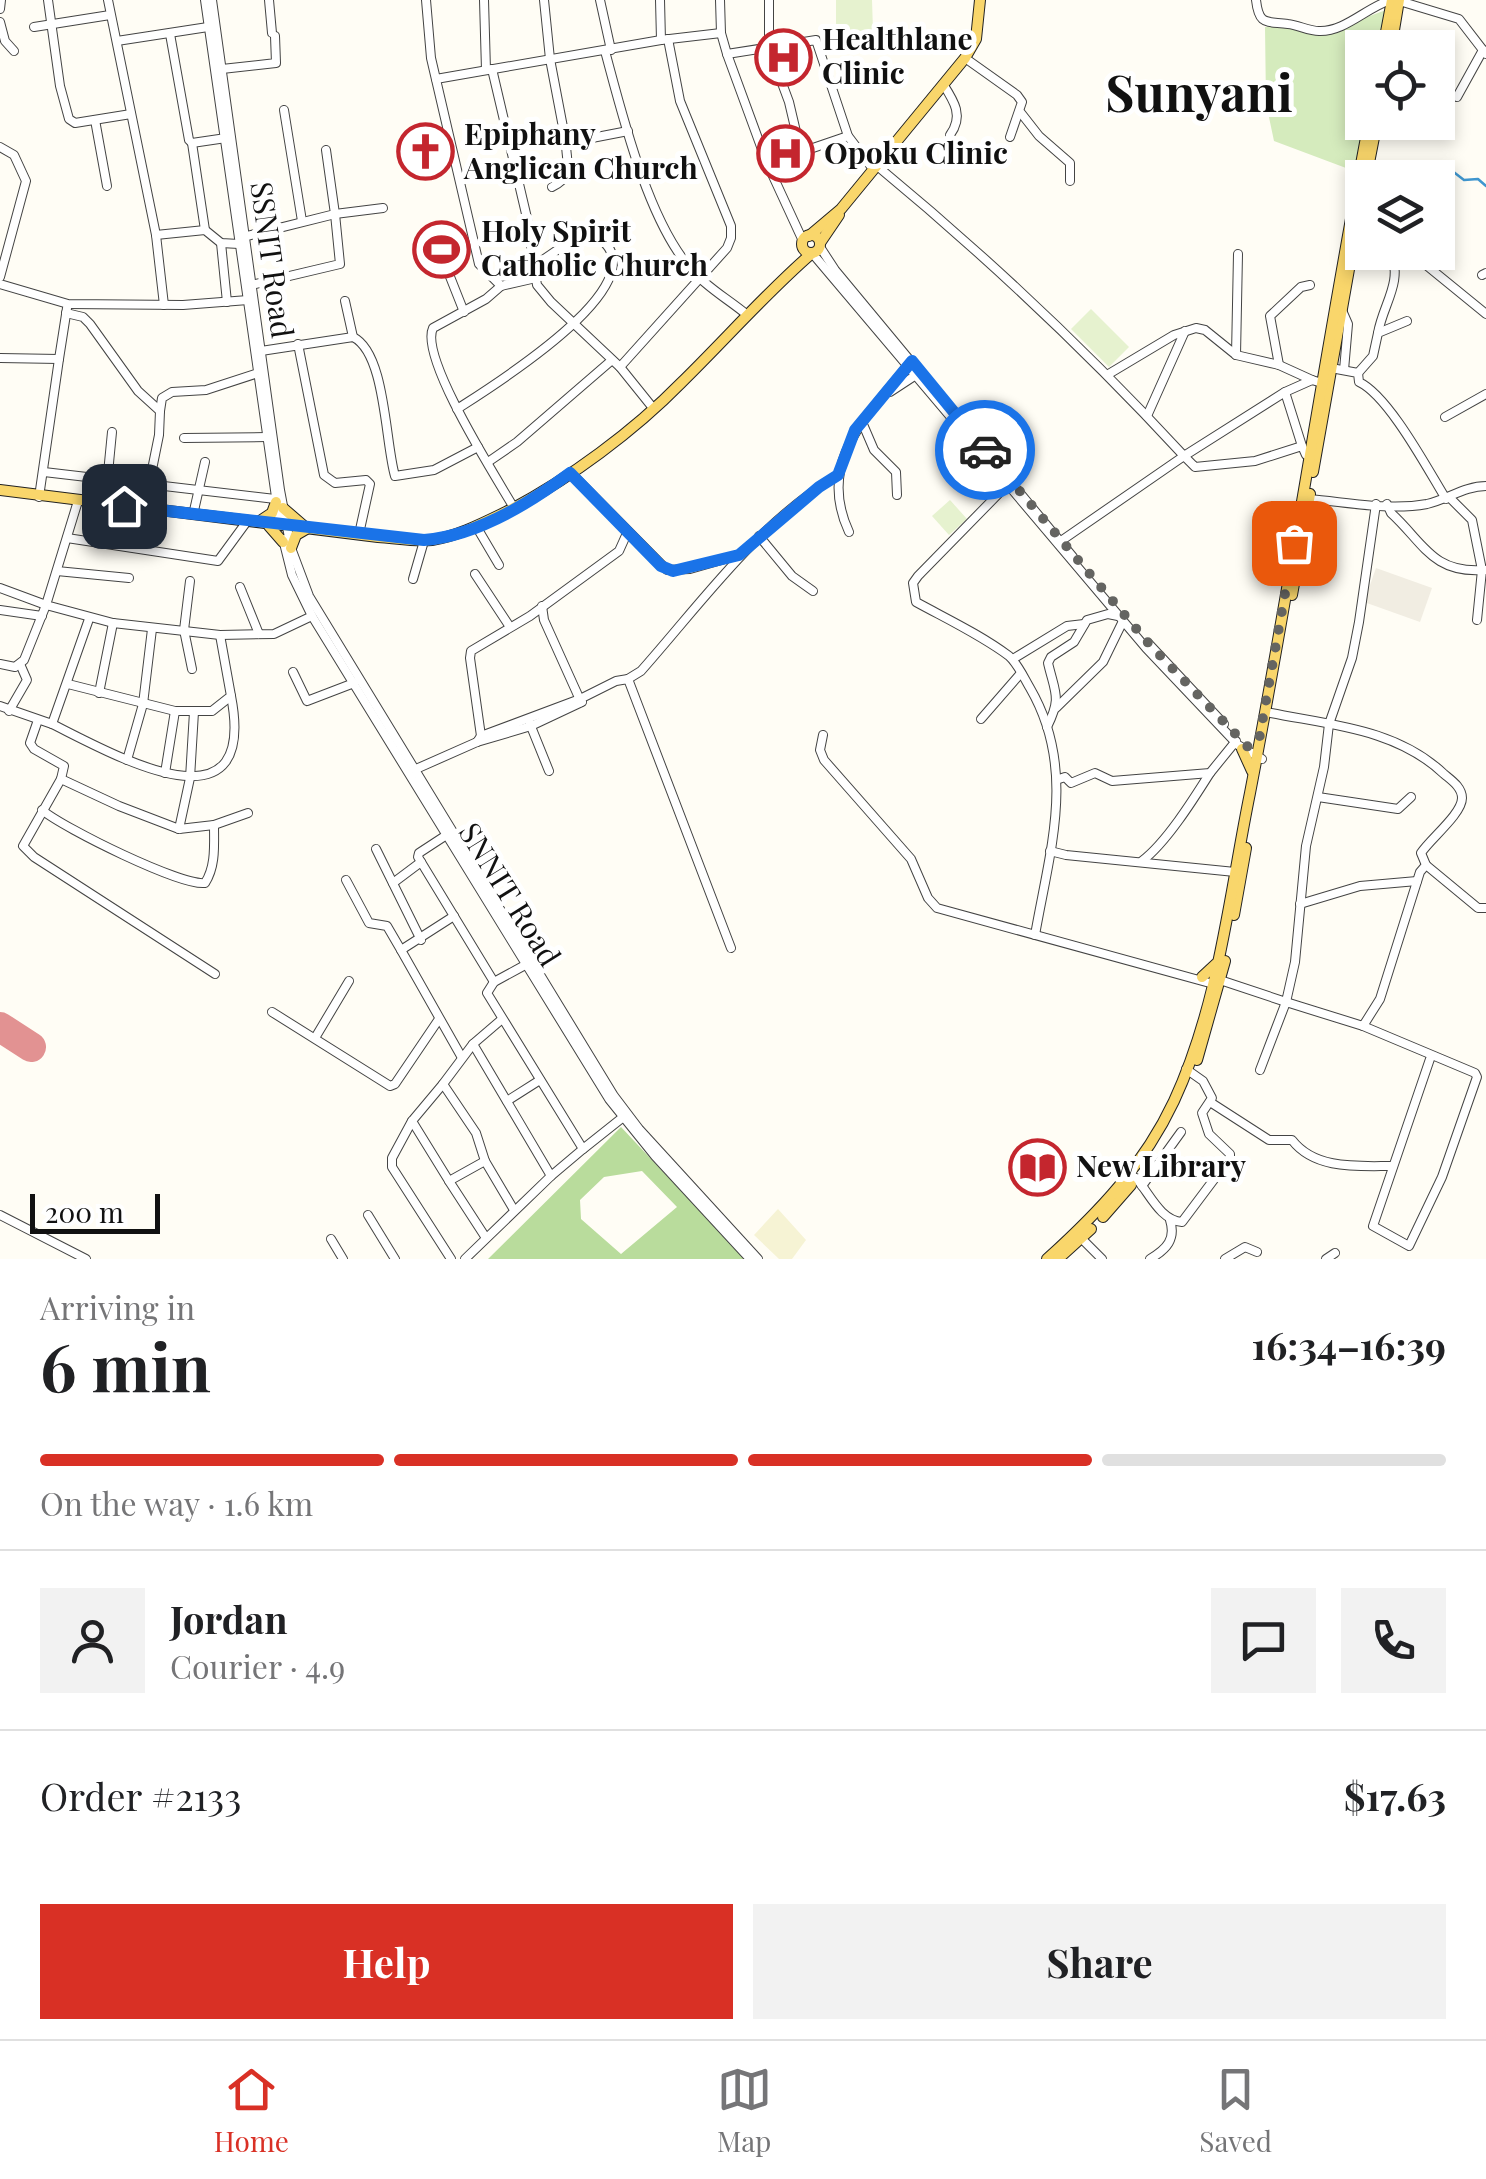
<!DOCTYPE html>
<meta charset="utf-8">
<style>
body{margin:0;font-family:"Playfair Display",serif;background:#f2f2f2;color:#202124;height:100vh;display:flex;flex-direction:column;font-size:38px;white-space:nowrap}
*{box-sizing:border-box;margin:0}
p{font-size:32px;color:#757577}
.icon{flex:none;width:55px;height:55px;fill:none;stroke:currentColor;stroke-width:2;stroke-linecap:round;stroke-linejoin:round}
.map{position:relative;height:1259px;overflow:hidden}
.side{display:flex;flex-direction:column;background:#fff;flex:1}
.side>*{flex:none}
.controls{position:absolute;left:1345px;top:30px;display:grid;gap:20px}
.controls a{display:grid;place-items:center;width:110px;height:110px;border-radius:0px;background:#fff;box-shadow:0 5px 15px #0003;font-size:50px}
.scale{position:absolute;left:30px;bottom:25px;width:130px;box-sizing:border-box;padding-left:10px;border:5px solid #111;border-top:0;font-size:28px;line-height:35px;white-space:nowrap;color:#111;-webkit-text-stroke:8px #fff;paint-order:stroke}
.pin{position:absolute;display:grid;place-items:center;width:85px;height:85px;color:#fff;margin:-42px;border-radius:20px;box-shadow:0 5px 15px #0006}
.courier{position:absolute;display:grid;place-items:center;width:100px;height:100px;margin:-50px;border:8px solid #1a73e8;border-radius:50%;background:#fff;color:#222;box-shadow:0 2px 12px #0007}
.headline em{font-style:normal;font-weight:700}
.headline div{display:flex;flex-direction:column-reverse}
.headline{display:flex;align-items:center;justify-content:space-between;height:170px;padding:0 40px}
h1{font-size:65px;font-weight:700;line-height:75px}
.bar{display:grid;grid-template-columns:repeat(4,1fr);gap:15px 10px;align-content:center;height:120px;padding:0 40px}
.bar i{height:12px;border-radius:8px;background:#e0e0e0}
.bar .active{background:#d93025}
.bar p{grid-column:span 4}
.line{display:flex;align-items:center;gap:25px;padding:0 40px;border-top:2px solid #e0e0e0}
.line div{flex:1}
.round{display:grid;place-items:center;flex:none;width:105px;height:105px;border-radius:0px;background:#f2f2f2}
.action{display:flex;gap:20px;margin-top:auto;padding:20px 40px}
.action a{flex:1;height:115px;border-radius:0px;background:#d93025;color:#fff;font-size:40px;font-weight:700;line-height:115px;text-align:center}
.action a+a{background:#f2f2f2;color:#202124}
.tabs{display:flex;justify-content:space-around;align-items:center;height:140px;border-top:2px solid #e0e0e0;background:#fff;font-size:28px;color:#757577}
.tabs a{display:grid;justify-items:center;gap:5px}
.tabs .active{color:#d93025}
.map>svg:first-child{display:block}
</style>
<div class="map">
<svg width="1486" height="1259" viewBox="0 0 1486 1259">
<rect width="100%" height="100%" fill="#fffdf5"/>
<!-- farmland -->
<path fill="#f6f3d4" d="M 778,1209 L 806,1240 L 792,1259 L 779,1259 L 754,1235 Z"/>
<!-- green -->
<path fill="#d5ebbd" d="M 1394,7 L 1386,47 L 1362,48 L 1362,122 L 1372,123 L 1362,174 L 1274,141 L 1266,103 L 1265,27 L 1340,27 Z"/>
<!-- forest -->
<path fill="#b9dc9c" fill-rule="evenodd" d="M 621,1127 L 745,1259 L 488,1259 ZM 642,1171 L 677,1207 L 621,1254 L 581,1219 L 580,1200 L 604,1177 Z"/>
<!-- pitch -->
<g fill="#e6f2cf">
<path d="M 836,0 L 872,0 L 873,31 L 836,31 Z"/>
<path d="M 1091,309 L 1129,347 L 1109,367 L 1071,329 Z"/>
<path d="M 950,500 L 967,519 L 949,535 L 932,516 Z"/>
</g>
<!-- plaza -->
<path fill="#f1ede2" d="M 1376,568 L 1432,588 L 1420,622 L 1364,602 Z"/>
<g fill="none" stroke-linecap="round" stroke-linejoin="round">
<!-- stream -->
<path stroke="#3f96cf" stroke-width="2.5" d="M 1451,170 L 1464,180 L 1478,179 L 1486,186"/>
<!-- runway -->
<path stroke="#e29292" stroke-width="30" d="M 0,1027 L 31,1047"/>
<defs>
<g id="minor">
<path d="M 48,0 L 60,86 L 69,119 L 75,123 L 131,114"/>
<path d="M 108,0 L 156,235 L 164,305"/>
<path d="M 205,0 L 280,525"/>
<path d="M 212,0 L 280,490 L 291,548 L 309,596 L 614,1096 L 639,1129 L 758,1259"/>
<path d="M 269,0 L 272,33"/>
<path d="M 426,0 L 431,58 L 479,264 L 501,286 L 536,278"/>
<path d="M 484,0 L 486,70"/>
<path d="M 544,0 L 550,59 L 566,143 L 628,131"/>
<path d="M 600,0 L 611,50"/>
<path d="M 660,0 L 661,40"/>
<path d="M 720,0 L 721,33 L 727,54 L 767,163 L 803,241"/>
<path d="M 769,0 L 769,48 L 789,102 L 797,136 L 807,150 L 848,136"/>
<path d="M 1256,0 C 1259,26 1266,21 1288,24 C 1298,25 1309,31 1319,31 C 1345,32 1367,7 1391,0"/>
<path d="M 1396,0 L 1459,19 L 1486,54"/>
<path d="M 0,9 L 1,0"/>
<path d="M 0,22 L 5,41 L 14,51"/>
<path d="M 34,27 L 110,15"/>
<path d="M 170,34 L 189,140 L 192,143 L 226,138"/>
<path d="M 117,41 L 208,27"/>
<path d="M 605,51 C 622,114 648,221 691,269 C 706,287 728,299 746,314"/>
<path d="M 727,54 L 816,40 L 848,136 L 873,169"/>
<path d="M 965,58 L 1017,95 L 1022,102 L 1010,137"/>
<path d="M 222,69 L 276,63 L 275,36"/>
<path d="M 492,69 L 527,218 L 537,285 L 551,302 L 620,367 L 653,408"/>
<path d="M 436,79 L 661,40 L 721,33"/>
<path d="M 943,84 C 954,101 964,116 950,135"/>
<path d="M 1457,97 L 1483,50"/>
<path d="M 284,110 L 302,221"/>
<path d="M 1021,113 L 1039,136 L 1070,163 L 1070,181"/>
<path d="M 95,120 L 107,186"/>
<path d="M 192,143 L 205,230"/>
<path d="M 0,147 L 14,155 L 26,181 L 0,277"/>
<path d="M 876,165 C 985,255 1088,352 1184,456 L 1285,392 L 1312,380 L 1322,383"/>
<path d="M 552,187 C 575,176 566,163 566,143"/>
<path d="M 335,214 L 383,208"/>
<path d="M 156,235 L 205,230 L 221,243 L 239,244"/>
<path d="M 243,237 L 335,214 L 326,150"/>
<path d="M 221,243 L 227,302"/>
<path d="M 820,247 L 835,270 L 1073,557"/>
<path d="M 1410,252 L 1486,314"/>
<path d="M 812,253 L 1146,648 L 1238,745 L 1262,759"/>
<path d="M 443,259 L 464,312"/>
<path d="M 1482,275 L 1486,273"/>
<path d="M 0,284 L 68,304 L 183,305 L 248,300"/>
<path d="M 251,285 L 340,264 L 335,214"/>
<path d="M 501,286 L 486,299 L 433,328 C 419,357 496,477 514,508"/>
<path d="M 345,301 L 353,337"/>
<path d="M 1341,308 L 1348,324 L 1344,370"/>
<path d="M 66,313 L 83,317 L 90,324 L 138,391 L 160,411 L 159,435 L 144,509"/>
<path d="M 1378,333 C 1383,304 1403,283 1391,252"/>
<path d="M 298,344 L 324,475 L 335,483 L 366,480 L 370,484 L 359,534"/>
<path d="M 261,351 L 353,337 C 386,353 385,443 395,476 L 434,470 L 478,447"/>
<path d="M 1236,355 L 1238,254"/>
<path d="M 0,358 L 59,359 L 67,308"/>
<path d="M 1279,365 L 1270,316 L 1301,287 L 1310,285"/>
<path d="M 620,367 L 727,248 L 731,238 L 731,226 L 680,101 L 668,39"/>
<path d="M 1331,368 L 1358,373 L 1359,382 C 1389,396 1428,470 1446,499"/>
<path d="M 1358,373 L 1373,356 L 1378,333 L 1407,321"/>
<path d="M 1107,375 L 1174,335 L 1196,328 L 1205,330 L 1236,355 L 1279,365 L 1312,380"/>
<path d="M 890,392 L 916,375"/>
<path d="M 1285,392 L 1302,446"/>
<path d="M 457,409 C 491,387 684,269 585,231 L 534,266"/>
<path d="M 160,411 L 162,398 L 172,392 L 206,390 L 258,373"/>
<path d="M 1147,416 L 1185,331"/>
<path d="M 1445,417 L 1486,394"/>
<path d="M 862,422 L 874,450 L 896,472 L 897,495"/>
<path d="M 184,438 L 267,437"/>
<path d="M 488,462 L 517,442 L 612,360"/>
<path d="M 44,472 L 275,499"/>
<path d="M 571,473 L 667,570 L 690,569 L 739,555"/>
<path d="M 1010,482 L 918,576 L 913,583 L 916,602 C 947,619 981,635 1009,656 C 1018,664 1024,678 1030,688 C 1077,769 1050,849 1035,935"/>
<path d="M 39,497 L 59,359"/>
<path d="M 1450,498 L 1472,520 L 1482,570 L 1486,570"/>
<path d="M 1309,499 C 1346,502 1389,511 1427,504 C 1448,499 1465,486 1486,486"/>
<path d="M 78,501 L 46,605 L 113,623 L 220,635 L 274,634 L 312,616"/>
<path d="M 105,504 L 112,432"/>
<path d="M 1387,504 L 1391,513 C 1423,542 1432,573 1482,570 L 1477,620"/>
<path d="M 193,515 L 205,462"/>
<path d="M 476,526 L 499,565"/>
<path d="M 849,532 C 816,461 867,417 908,365"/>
<path d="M 759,536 L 792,576 L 813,591"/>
<path d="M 67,538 L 218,561 L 248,520"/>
<path d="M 283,539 L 292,575 L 312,616 L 609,1099 L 655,1156 L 750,1259"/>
<path d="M 1058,543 L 1184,456 L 1195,467 L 1255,461 L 1302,446 L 1306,455 L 1312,457"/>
<path d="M 57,571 L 129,578"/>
<path d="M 475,574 L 510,627"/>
<path d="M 413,579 L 424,541"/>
<path d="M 190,581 L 184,630 L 192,669"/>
<path d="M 240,587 L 259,634"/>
<path d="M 0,588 L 46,605 L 24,660 L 15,667 L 0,664"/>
<path d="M 542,606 L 544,620 L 581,702"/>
<path d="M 0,610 L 42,616"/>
<path d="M 1148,643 L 1224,724"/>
<path d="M 1013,659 L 1067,626 L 1084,624"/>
<path d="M 293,672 L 307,701 L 354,683"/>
<path d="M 628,679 L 641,671 C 703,601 757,524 838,475"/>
<path d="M 68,684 L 175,711 L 212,711 L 231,696 L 220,635"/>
<path d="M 99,693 L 113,623"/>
<path d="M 0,706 L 52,724 L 89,619"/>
<path d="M 1056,708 L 1103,662 L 1123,621"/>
<path d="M 9,711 L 27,680 L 20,664"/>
<path d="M 981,719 L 1021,673"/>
<path d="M 38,720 L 30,743 L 34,749 L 64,766 L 61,779 L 119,806 L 179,829 L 190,778 L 194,712"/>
<path d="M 52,724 C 111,753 259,839 231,696"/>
<path d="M 530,724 L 549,771"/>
<path d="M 1047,727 C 1062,697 1055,693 1048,663 L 1051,657 L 1074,642 L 1087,620 L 1108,614 L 1118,616"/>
<path d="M 823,735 L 820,750 L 824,760 L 911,859 L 928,898 L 937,908 L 1217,985"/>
<path d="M 481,736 L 470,658 L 471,651 L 530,616 L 619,551 L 628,531"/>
<path d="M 477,742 L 481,736 L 580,699 L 616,681 L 628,679 L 731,948"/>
<path d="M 127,760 L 143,704 L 152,629"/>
<path d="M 416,769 L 477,742 L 531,726 L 582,702"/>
<path d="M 165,773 L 175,711"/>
<path d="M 61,779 L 23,846 L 34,857 L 215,974"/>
<path d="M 1059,779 L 1065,777 L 1071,783 L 1095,773 L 1112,781 L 1210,773 L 1236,741"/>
<path d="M 1318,797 L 1398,809 L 1411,797"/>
<path d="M 42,810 C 65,829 181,886 205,883 C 216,866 214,845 214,825"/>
<path d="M 179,829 L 214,825 L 248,813"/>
<path d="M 445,836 L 419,853 L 418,857 L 494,982"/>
<path d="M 376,849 L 421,940"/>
<path d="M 1050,851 L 1066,855 L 1235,872"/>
<path d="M 1142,861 C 1166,843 1193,800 1210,773"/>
<path d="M 1426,865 L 1478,908 L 1486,908"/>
<path d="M 346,880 L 369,923 L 387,926 L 401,950"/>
<path d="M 393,883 L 421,862"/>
<path d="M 1300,904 L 1360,886 L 1417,881"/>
<path d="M 454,916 L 401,950 L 461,1056"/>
<path d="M 527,964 L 494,982 L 487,993 L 583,1149 L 622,1118"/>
<path d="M 1217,979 L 1286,1002 L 1295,962 L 1306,846 L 1324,767 L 1329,724 L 1352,658 L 1359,622 L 1376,504"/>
<path d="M 272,1012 L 390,1086 L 395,1084 L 439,1019"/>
<path d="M 501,1020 L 473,1044 L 551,1176 L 583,1149"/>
<path d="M 1363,1026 L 1475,1073 L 1477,1077 L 1442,1177 L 1409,1246 L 1373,1226 L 1431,1056"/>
<path d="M 315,1038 L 349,981"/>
<path d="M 473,1044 L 443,1084 L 476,1133 L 485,1161 L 514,1210"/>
<path d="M 1260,1070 L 1286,1002 L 1363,1026 L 1380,999 L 1420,872 L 1426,865 L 1421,853 C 1430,839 1462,814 1462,798 C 1462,787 1451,780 1444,774 C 1397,729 1331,725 1271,713"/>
<path d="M 443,1084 L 412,1121 L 449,1181"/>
<path d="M 507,1101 L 540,1080"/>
<path d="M 1210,1102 L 1269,1140 L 1292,1140 C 1315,1170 1358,1166 1392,1166"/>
<path d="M 412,1121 L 392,1158 L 392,1167 L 451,1259"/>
<path d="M 485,1161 L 449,1181 L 486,1238"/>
<path d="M 1136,1178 C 1150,1194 1160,1220 1182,1222 L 1230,1158 L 1230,1154 L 1209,1134 L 1202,1113 L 1212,1098 L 1203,1081 L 1186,1069"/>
<path d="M 1142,1186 L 1181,1132"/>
<path d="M 0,1215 L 86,1259"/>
<path d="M 368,1215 L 395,1259"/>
<path d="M 1081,1238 L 1102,1259"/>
<path d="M 331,1239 L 343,1259"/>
<path d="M 465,1259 L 551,1176"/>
<path d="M 1150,1259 C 1167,1249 1176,1239 1170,1220"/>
<path d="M 1225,1259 L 1245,1247 L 1257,1252"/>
<path d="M 1326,1259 L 1335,1253"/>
</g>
<g id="major">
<path d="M 1383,48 L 1392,0"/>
<path d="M 1391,48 L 1399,0"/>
<path d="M 1366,178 L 1377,122"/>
<circle cx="811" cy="244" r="9"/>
<path d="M 809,236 L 841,209 L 965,58 L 976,39 L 980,0"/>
<path d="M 820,243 L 839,215"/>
<path d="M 1313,472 L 1362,196"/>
<path d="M 0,490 L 378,537 C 395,538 415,542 432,540 C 459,536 485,522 510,510 C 569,479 634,431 681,383 C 725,340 765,294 811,254"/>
<path d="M 283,508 L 305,527"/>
<path d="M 260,521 L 272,513 L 276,502"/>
<path d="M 269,526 L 283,542"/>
<path d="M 291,548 L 296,535 L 308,528"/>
<path d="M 1292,595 L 1310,494"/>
<path d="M 1242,749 L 1252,771"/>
<path d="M 1234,915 L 1246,848"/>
<path d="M 1202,977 L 1216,964"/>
<path d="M 1197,1060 L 1225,961"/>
<path d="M 1103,1217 L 1131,1185"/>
<path d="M 1047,1259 C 1099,1212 1144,1165 1174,1101 C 1219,1004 1229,896 1250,793 C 1293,570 1326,345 1369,122"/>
<path d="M 1058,1259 L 1091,1229"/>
</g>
</defs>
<!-- minor casing -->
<use href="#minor" stroke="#444" stroke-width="10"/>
<!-- major casing -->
<use href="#major" stroke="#222" stroke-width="12"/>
<!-- minor -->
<use href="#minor" stroke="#fff" stroke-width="8"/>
<!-- major -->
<use href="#major" stroke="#f9d66b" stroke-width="10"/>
</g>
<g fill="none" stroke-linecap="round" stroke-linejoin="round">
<!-- done -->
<path stroke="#646461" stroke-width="10" stroke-dasharray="0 18" d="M 985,450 L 1150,645 L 1248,747 L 1259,740 L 1294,543"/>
<!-- route -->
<path stroke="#1a73e8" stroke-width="12" d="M 124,506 L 424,540 C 476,536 530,503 570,473 L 661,566 L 673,571 L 739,555 L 819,487 L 838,475 L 855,430 L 912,361 L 985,450"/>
</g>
<!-- icons -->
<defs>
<symbol id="hospital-ring" viewBox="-11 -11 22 22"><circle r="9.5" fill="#fff" stroke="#c4262e" stroke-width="1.5"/><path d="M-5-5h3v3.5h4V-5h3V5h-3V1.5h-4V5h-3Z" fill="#c4262e"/></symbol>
<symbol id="church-ring" viewBox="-11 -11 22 22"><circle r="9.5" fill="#fff" stroke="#c4262e" stroke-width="1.5"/><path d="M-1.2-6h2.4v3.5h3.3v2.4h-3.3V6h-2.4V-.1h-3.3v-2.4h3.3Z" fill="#c4262e"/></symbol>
<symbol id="stadium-ring" viewBox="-11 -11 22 22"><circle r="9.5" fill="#fff" stroke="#c4262e" stroke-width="1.5"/><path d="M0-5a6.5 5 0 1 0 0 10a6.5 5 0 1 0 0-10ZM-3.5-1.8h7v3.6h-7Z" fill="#c4262e"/></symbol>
<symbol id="library-ring" viewBox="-11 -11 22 22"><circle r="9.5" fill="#fff" stroke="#c4262e" stroke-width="1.5"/><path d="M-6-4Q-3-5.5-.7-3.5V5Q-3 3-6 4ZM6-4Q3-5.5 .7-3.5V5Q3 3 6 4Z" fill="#c4262e"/></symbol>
</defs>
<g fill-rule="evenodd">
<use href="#hospital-ring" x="752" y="26" width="63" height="63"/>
<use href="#church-ring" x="394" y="120" width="63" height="63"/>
<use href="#hospital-ring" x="754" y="122" width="63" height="63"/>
<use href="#stadium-ring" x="410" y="218" width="63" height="63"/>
<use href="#library-ring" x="1006" y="1136" width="63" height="63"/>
</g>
<g text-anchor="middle" stroke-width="10" stroke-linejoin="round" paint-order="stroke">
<!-- poi labels -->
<g font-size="30" font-weight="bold" fill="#111" stroke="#fff" text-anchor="start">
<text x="822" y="50">Healthlane<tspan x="822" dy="34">Clinic</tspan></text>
<text x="464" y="145">Epiphany<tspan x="464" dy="34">Anglican Church</tspan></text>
<text x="824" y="164">Opoku Clinic</text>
<text x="481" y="242">Holy Spirit<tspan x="481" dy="34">Catholic Church</tspan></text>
<text x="1076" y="1177">New Library</text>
</g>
<!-- street labels -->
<g font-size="30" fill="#111" stroke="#fff">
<text transform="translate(271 260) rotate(82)" y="10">SSNIT Road</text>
<text transform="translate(509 895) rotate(58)" y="10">SNNIT Road</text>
</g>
<!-- town labels -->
<g font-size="50" font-weight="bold" fill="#111" stroke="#fff">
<text x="1199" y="112">Sunyani</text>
</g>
</g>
</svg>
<div class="controls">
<a><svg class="icon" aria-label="locate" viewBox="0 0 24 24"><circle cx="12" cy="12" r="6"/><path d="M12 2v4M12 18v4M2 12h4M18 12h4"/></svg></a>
<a><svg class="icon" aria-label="layers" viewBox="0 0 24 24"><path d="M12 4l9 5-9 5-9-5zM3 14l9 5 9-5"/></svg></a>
</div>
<div class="scale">200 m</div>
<div class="pin" style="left:1294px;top:543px;background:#ea580c"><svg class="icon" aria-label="bag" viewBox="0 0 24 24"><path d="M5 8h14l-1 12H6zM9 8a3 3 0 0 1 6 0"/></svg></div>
<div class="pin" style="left:124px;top:506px;background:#1f2937"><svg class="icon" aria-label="home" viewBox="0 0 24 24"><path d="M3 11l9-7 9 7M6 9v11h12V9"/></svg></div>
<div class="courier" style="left:985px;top:450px"><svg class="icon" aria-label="car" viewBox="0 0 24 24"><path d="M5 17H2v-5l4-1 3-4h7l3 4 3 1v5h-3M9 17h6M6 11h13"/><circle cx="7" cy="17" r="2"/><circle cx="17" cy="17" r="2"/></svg></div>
</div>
<section class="side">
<div class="headline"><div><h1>6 min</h1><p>Arriving in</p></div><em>16:34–16:39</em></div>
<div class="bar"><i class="active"></i><i class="active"></i><i class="active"></i><i></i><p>On the way · 1.6 km</p></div>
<div class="line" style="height:180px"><a class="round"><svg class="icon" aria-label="person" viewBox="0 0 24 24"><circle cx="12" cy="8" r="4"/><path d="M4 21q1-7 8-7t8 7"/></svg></a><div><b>Jordan</b><p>Courier · 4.9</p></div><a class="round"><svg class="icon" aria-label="chat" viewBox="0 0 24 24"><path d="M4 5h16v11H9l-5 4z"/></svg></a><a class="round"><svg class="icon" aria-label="phone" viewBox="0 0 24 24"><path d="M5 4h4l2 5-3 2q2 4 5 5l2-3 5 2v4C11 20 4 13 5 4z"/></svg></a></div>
<div class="line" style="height:130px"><div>Order #2133</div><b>$17.63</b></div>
<div class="action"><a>Help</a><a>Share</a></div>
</section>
<nav class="tabs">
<a class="active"><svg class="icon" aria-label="home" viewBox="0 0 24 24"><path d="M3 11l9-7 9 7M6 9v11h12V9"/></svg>Home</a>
<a><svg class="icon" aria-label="map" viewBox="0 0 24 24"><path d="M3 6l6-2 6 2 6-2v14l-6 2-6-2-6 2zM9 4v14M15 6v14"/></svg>Map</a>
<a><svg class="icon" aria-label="saved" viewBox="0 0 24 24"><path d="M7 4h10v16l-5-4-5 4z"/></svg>Saved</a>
</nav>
